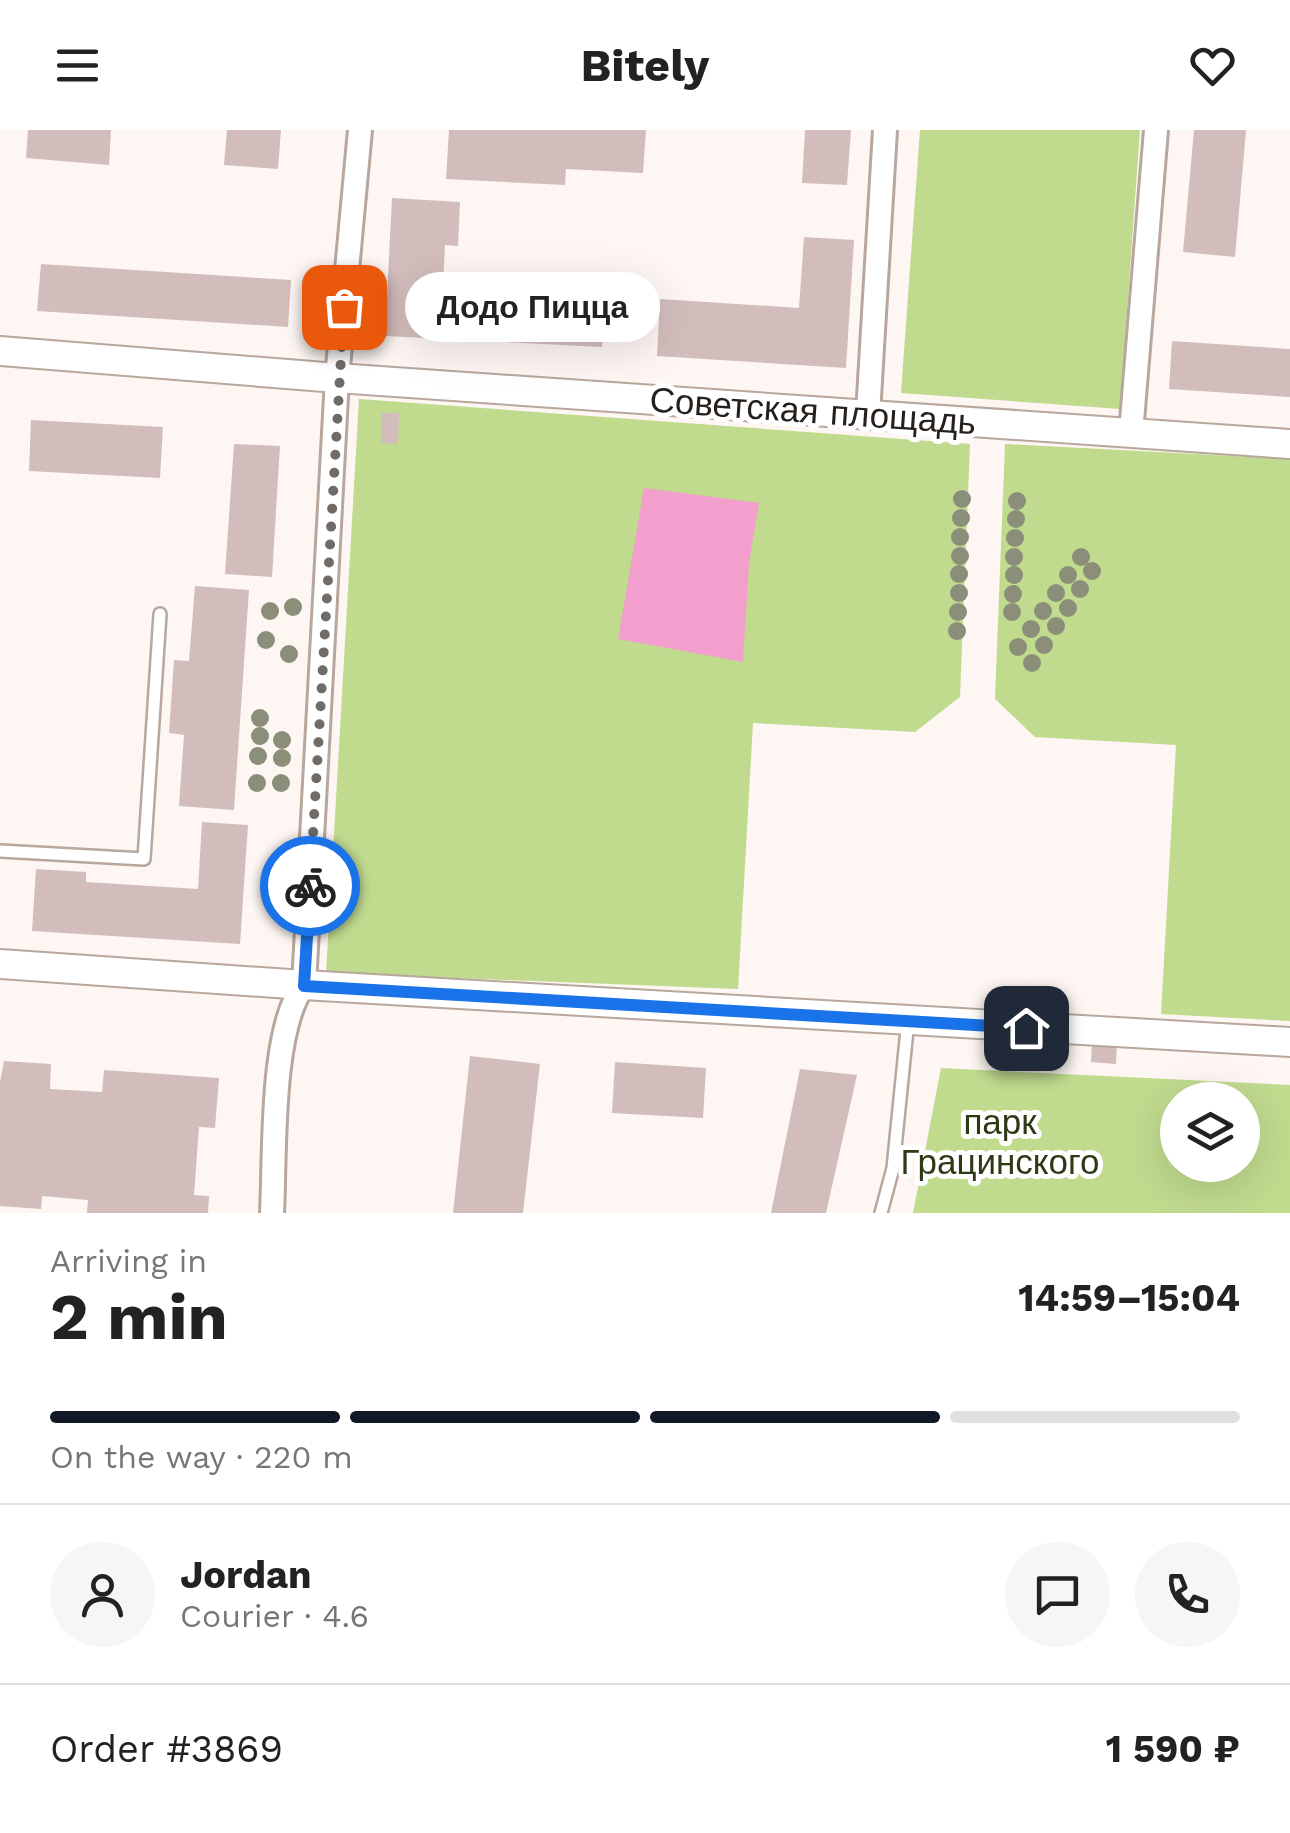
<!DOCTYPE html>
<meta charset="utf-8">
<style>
body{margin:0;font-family:"Work Sans",sans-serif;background:#f6f6f6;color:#222;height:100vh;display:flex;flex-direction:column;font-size:38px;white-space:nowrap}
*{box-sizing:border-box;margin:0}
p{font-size:32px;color:#767676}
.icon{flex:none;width:55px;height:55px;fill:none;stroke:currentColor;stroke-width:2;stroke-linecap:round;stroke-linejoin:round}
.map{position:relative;height:1083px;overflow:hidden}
.side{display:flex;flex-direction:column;background:#fff;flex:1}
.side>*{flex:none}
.controls{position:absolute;left:1160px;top:952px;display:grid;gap:20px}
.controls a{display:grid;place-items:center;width:100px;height:100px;border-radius:50%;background:#fff;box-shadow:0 10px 40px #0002;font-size:50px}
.pin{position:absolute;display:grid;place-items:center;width:85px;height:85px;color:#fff;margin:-42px;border-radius:20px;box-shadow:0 5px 15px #0006}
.courier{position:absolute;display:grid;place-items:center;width:100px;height:100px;margin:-50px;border:8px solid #1a73e8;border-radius:50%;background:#fff;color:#222;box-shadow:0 2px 12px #0007}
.bubble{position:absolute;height:70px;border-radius:35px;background:#fff;box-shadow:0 10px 40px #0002;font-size:32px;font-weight:700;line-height:70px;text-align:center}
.headline em{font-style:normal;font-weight:700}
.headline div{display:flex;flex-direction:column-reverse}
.headline{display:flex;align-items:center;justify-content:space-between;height:170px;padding:0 50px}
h1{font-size:65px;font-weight:700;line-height:75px}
.bar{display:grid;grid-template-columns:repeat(4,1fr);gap:15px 10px;align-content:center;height:120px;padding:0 50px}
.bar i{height:12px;border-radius:8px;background:#e0e0e0}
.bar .selected{background:#111827}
.bar p{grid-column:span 4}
.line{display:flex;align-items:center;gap:25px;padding:0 50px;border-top:2px solid #e0e0e0}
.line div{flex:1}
.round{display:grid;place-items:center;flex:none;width:105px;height:105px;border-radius:52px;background:#f6f6f6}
header{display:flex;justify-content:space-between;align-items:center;height:130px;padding:0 50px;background:#fff;font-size:45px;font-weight:700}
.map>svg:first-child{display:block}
</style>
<header><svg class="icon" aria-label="menu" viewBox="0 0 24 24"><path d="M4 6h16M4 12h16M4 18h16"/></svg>Bitely<svg class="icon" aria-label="heart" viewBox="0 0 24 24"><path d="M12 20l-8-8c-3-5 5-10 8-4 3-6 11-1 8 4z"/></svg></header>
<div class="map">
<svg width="1290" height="1083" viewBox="0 0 1290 1083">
<rect width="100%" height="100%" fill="#fdf6f2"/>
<!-- green -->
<g fill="#c0da8e" fill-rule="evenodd">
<path d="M 920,0 L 1140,0 L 1120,279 L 901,263 Z"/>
<path d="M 359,269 L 970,314 L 960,567 L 915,602 L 753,593 L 738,859 L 326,843 Z"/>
<path d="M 1005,314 L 1290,329 L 1290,891 L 1161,884 L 1176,615 L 1035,607 L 995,569 Z"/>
<path d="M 941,938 L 1290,955 L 1290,1083 L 913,1083 ZM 1178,970 L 1242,970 L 1242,1035 L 1178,1035 Z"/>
</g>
<!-- water -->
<path fill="#f29fce" d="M 644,358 L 759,373 L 749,433 L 743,532 L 618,509 Z"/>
<!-- building -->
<g fill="#d2bdbc">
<path d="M 28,0 L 111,0 L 109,35 L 26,28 Z"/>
<path d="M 227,0 L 281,0 L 278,39 L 224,35 Z"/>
<path d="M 449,0 L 646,0 L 643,43 L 566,39 L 565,55 L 446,49 Z"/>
<path d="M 805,0 L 851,0 L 847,55 L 802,53 Z"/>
<path d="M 1194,0 L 1246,0 L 1235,127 L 1183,122 Z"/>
<path d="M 392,68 L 460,72 L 458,116 L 445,115 L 443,156 L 554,162 L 554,154 L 605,157 L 602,217 L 385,206 Z"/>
<path d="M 804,107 L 854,110 L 846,238 L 657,226 L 660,169 L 799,178 Z"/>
<path d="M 41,134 L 291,150 L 288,197 L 37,181 Z"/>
<path d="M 1172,211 L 1290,219 L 1290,267 L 1169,259 Z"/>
<path d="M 382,283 L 399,283 L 398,314 L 381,313 Z"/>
<path d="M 31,290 L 163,297 L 160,348 L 29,341 Z"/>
<path d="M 234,314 L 280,316 L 272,447 L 225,444 Z"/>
<path d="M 195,456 L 249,460 L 234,680 L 179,676 L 184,605 L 169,603 L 174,530 L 189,531 Z"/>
<path d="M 202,692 L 248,695 L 240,814 L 32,801 L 36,739 L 86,742 L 86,752 L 198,759 Z"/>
<path d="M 1092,911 L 1117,912 L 1116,934 L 1091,932 Z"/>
<path d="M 470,926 L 540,934 L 523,1083 L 453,1083 Z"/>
<path d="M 4,931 L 51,934 L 50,959 L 102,962 L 104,940 L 219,948 L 215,998 L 199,997 L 194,1065 L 209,1066 L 208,1083 L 87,1083 L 88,1070 L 42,1066 L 41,1079 L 0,1076 L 0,952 Z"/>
<path d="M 615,932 L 706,938 L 703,988 L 612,983 Z"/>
<path d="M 800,939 L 857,945 L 826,1083 L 771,1083 Z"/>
</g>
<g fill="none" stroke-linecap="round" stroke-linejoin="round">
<defs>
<g id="service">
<path d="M 0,721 L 144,729 L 160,484"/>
<path d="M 881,1083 L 893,1038 L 908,890"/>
</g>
<g id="minor">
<path d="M 868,284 L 885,0"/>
<path d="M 1131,303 L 1156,0"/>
<path d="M 272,1083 C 275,1026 270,899 304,855 L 337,248 L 360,0"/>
</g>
<g id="tertiary">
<path d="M 0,221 L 337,248 L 1290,314"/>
<path d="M 0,834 L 304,855 L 1290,912"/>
</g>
</defs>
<!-- service casing -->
<use href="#service" stroke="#b7a79d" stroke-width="16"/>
<!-- minor casing -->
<use href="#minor" stroke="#b7a79d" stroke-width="28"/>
<!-- tertiary casing -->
<use href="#tertiary" stroke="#b7a79d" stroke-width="32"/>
<!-- service -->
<use href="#service" stroke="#fff" stroke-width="11"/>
<!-- minor -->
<use href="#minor" stroke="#fff" stroke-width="22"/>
<!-- tertiary -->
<use href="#tertiary" stroke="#fff" stroke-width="28"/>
</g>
<!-- trees -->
<g fill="#8b8e79">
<circle cx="962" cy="369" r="9"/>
<circle cx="1017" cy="371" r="9"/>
<circle cx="961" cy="388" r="9"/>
<circle cx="1016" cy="389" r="9"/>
<circle cx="960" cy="407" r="9"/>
<circle cx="1015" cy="408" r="9"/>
<circle cx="960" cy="426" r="9"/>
<circle cx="1014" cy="427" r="9"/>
<circle cx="1081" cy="427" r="9"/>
<circle cx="1092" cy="441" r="9"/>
<circle cx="959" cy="444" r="9"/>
<circle cx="1014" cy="445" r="9"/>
<circle cx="1068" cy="445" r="9"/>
<circle cx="1080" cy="459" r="9"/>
<circle cx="959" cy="463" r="9"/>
<circle cx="1056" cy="463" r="9"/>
<circle cx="1013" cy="464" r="9"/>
<circle cx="293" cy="477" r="9"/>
<circle cx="1068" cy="478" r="9"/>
<circle cx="270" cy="481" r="9"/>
<circle cx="1043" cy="481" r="9"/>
<circle cx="958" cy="482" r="9"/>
<circle cx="1012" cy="482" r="9"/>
<circle cx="1056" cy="496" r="9"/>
<circle cx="1031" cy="499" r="9"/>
<circle cx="957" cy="501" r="9"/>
<circle cx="266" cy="510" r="9"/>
<circle cx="1044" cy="515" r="9"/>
<circle cx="1018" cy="517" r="9"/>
<circle cx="289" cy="524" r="9"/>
<circle cx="1032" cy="533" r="9"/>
<circle cx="260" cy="588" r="9"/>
<circle cx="260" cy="606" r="9"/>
<circle cx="282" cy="610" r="9"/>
<circle cx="258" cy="626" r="9"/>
<circle cx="282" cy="628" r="9"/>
<circle cx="257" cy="653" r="9"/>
<circle cx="281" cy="653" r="9"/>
</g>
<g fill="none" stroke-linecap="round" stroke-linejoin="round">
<!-- done -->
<path stroke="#716b67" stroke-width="10" stroke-dasharray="0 18" d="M 310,756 L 344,177"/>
<!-- route -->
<path stroke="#1a73e8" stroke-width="12" d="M 310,756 L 304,856 L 1026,898"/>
</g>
<g text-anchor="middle" stroke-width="10" stroke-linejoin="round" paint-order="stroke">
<!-- street labels -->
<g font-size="35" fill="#26201c" stroke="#fff">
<text transform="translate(813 281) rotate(4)" y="12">Советская площадь</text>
</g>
<!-- park labels -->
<g font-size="35" fill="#2e3916" stroke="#fff">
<text x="1000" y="1004">парк<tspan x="1000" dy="40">Грацинского</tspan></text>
</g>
</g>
</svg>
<div class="controls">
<a><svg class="icon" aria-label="layers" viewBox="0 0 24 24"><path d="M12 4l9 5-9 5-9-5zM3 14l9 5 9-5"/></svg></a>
</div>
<div class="pin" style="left:344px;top:177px;background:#ea580c"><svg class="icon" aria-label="bag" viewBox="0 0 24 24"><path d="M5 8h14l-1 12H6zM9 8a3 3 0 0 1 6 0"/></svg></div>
<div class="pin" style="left:1026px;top:898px;background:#1f2937"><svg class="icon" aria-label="home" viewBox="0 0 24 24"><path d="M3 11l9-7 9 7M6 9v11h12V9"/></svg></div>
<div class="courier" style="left:310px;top:756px"><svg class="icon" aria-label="bike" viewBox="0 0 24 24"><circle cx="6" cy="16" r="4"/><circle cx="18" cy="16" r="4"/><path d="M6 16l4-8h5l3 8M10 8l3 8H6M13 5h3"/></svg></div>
<div class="bubble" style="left:405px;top:142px;width:255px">Додо Пицца</div>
</div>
<section class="side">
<div class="headline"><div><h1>2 min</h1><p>Arriving in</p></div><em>14:59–15:04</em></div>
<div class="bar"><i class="selected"></i><i class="selected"></i><i class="selected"></i><i></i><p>On the way · 220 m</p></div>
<div class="line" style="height:180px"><a class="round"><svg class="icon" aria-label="person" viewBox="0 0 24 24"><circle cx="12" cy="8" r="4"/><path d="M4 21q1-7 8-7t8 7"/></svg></a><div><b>Jordan</b><p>Courier · 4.6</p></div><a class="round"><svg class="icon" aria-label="chat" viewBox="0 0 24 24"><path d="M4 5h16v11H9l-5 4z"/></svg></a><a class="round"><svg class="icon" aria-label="phone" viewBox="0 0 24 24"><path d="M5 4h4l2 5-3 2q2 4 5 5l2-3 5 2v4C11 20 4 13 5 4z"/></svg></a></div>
<div class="line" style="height:130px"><div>Order #3869</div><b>1 590 ₽</b></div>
</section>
